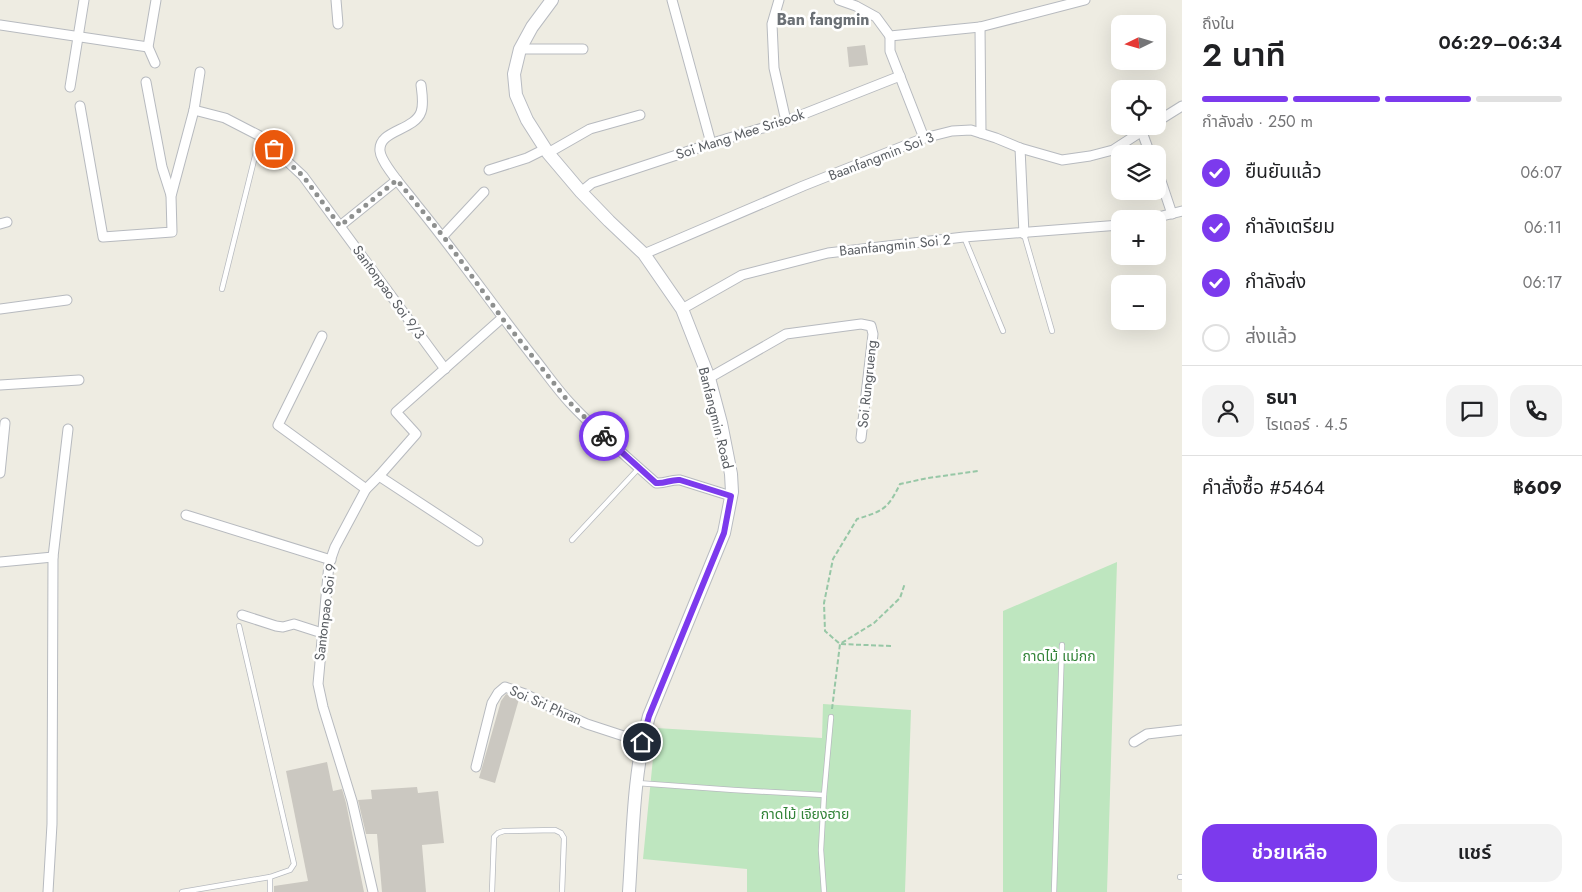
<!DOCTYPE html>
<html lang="th">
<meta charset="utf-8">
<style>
body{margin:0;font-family:Jost,"Noto Sans Thai",sans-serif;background:#f2f2f2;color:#202124;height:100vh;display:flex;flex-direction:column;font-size:19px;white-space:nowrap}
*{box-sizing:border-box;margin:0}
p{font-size:16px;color:#757577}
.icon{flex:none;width:28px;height:28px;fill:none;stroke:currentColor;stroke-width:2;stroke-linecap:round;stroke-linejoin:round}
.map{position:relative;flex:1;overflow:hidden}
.details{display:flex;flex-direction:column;background:#fff;width:400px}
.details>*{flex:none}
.needle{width:32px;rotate:265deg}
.fabs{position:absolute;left:1111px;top:15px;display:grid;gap:10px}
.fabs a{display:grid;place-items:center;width:55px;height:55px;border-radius:10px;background:#fff;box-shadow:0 5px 20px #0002;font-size:25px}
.pin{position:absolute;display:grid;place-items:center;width:42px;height:42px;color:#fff;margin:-21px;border:2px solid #fff;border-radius:50%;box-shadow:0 1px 5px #0007}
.courier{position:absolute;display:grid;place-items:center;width:50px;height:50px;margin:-25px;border:4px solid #7c3aed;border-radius:50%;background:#fff;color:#222;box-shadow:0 1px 6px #0007}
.head em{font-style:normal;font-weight:600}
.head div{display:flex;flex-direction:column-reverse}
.head{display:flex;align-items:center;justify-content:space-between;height:85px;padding:0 20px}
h1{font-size:32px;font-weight:600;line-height:38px}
.bar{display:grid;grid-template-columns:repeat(4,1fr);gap:8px 5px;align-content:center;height:60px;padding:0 20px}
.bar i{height:6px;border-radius:4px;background:#e0e0e0}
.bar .current{background:#7c3aed}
.bar p{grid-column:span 4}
.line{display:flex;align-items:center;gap:12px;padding:0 20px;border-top:1px solid #e0e0e0}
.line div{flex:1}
.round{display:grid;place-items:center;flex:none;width:52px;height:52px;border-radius:15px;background:#f2f2f2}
ol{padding:0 20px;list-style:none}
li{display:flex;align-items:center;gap:15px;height:55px}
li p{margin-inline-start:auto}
li .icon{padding:5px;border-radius:50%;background:#7c3aed;color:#fff;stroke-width:4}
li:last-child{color:#757577}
li i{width:28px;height:28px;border:2px solid #e0e0e0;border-radius:50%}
.button{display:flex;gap:10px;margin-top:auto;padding:10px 20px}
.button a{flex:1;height:58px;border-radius:15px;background:#7c3aed;color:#fff;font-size:20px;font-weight:600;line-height:58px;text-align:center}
.button a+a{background:#f2f2f2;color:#202124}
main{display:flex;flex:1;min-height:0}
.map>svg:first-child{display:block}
</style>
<main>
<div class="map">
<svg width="1182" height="892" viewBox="0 0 1182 892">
<rect width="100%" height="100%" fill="#eeece2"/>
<!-- green -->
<g fill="#bee6bf">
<path d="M 1117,562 L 1107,892 L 1003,892 L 1003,611 Z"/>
<path d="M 823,704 L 911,710 L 905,892 L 747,892 L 747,869 L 643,859 L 656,728 L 822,738 Z"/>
</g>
<!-- building -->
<g fill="#cbc8c1">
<path d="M 865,45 L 868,65 L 849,67 L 847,47 Z"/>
<path d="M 506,694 L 519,699 L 495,783 L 479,778 L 501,701 Z"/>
<path d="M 327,762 L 333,791 L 342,789 L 346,803 L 364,892 L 274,892 L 274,886 L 308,881 L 286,771 Z"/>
<path d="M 417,787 L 418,793 L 438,791 L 444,843 L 422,845 L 426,892 L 382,892 L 377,834 L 366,834 L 358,800 L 372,799 L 371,790 Z"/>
</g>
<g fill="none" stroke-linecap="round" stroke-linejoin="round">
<defs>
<g id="lane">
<path d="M 1024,234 L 1052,331"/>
<path d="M 964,237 L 1003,331"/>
<path d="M 222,289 L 260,136"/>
<path d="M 572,540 L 639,468"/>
<path d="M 239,626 L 294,864 L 290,870 L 270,877 L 270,892"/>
<path d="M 637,783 L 734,790 L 824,795"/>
<path d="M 1180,877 L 1182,877"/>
<path d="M 182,892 L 270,877"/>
<path d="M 492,892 L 494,837 L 498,833 L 504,831 L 555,830 L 561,833 L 564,838 L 562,892"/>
<path d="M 824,892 L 821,850 L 824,795 L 831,717"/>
<path d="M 1054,892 L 1062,645"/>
</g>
<g id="street">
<path d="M 336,0 L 338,24"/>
<path d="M 672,0 L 711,143"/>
<path d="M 779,0 L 772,24 L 774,68 L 786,121"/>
<path d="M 839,0 L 856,6 L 876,17 L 890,36 L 980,27 L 1085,0"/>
<path d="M 0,25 L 148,47"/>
<path d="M 980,27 L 981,133"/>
<path d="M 890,36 L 890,51 L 924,138"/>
<path d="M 520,49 L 583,49"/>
<path d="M 155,63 L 148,47 L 156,0"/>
<path d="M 146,82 L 162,167 L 171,195"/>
<path d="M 421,85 C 422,93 424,104 421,112 C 414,131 378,130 380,151 C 381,164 408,193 416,204 C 457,254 494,307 534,358 C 546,373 557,389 570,403 C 596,431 627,457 656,483 C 665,484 671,479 680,480 L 731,496"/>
<path d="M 70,87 L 84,0"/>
<path d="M 80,106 L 103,237 L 172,232 L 171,196 L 194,110 L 200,72"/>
<path d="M 194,110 L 225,118 L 260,136 L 303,176 L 445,369"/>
<path d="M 1158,121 L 1182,106"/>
<path d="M 1142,132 L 1150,154"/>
<path d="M 1020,148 L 1024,234"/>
<path d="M 548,153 L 590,129 L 640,115"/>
<path d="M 489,170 L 527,158 L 545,149"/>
<path d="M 1158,172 L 1172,214"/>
<path d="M 581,192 L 592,183 L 716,142 L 786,121 L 900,76"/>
<path d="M 1150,219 L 1182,211"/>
<path d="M 0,224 L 7,222"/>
<path d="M 340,226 L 397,180"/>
<path d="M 443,236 L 484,192"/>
<path d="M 644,254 L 803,186 L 924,138 L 952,131 L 971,130 L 996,138 L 1020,148 L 1062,160 L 1090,156 L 1113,150 L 1150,126"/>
<path d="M 0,309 L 67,300"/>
<path d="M 682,309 L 742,275 L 828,253 L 964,237 L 1120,225"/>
<path d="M 322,336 L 278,425 L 366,489"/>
<path d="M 709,378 L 786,334 L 861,324 L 871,326 L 873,334 L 861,438"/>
<path d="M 0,385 L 79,380"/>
<path d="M 0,473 L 5,423"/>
<path d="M 379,476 L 478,541"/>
<path d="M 186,515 L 331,560"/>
<path d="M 0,562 L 53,557"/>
<path d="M 242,615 L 276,626 L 283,627 L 294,624 L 322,633"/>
<path d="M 1134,742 L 1147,734 L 1182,730"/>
<path d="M 476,767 L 492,703 L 498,693 L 505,687 L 525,694 L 556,710 L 587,724 L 642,742"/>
<path d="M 48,892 L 52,824 L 53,557 L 68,429"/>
<path d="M 373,892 L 352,801 L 323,707 L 318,684 L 329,564 L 335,547 L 366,489 L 379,476 L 416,434 L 396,412 L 502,318"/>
</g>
<path id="secondary" d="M 552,0 L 532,27 L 520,49 L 514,74 L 516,95 L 527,120 L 548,153 L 581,192 L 609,221 L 644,254 L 682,309 L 709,378 L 721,423 L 731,474 L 732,492 L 724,533 L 649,716 C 633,773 633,833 629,892"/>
</defs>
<!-- lane casing -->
<use href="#lane" stroke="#b7babf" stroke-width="6"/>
<!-- street casing -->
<use href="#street" stroke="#b7babf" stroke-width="11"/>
<!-- secondary casing -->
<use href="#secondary" stroke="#b8bbc1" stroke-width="14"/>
<!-- path -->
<g stroke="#97c7a6" stroke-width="2" stroke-dasharray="5 2.5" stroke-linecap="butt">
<path d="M 891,646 L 840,644 L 825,631 L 824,603 L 833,559 L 857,519 C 883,511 888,509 900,484 L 928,478 L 978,471"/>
<path d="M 832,709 L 840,644 L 874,623 L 900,598 L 905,583"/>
</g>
<!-- lane -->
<use href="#lane" stroke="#fff" stroke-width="4.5"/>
<!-- street -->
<use href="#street" stroke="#fff" stroke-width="9"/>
<!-- secondary -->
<use href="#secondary" stroke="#fff" stroke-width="12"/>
</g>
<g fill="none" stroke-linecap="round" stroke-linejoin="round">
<!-- done -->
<path stroke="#8e908f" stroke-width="5" stroke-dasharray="0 9" d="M 274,149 L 303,176 L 340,226 L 397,180 L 443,236 L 502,318 L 568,401 L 604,436"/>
<!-- route -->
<path stroke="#7c3aed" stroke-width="6" d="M 604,436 L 656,483 C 665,484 671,479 680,480 L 731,496 L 724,533 L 649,716 L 642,742"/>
</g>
<g text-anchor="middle" stroke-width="5" stroke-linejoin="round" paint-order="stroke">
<!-- street labels -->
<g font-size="14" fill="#5a5e63" stroke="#fff">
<text transform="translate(740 134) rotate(-18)" y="5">Soi Mang Mee Srisook</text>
<text transform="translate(881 156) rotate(-21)" y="5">Baanfangmin Soi 3</text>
<text transform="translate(895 245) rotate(-6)" y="5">Baanfangmin Soi 2</text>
<text transform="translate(389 292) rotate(54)" y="5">Santonpao Soi 9/3</text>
<text transform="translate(867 384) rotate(-84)" y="5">Soi Rungrueng</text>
<text transform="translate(716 418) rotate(76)" y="5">Banfangmin Road</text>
<text transform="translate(325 612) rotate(-83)" y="5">Santonpao Soi 9</text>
<text transform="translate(546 705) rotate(24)" y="5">Soi Sri Phran</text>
</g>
<!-- park labels -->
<g font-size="14" fill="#328338" stroke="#fff">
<text x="1059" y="661">กาดไม้ แม่กก</text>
<text x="805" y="819">กาดไม้ เจียงฮาย</text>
</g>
<!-- quarter labels -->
<g font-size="16" font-weight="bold" fill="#6b7075" stroke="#fff">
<text x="823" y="25">Ban fangmin</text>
</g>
</g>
</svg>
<div class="fabs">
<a><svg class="needle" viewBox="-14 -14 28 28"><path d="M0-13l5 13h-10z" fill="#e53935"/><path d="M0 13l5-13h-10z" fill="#757577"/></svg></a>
<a><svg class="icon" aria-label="locate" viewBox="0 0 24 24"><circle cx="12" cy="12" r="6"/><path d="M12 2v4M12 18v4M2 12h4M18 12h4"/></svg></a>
<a><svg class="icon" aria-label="layers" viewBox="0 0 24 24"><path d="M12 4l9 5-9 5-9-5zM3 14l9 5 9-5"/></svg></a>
<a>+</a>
<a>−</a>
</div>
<div class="pin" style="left:274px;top:149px;background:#ea580c"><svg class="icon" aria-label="bag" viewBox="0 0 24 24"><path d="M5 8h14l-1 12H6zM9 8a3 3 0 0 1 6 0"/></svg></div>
<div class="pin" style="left:642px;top:742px;background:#1f2937"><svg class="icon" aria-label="home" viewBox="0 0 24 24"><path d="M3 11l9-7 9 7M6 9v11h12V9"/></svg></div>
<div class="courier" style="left:604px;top:436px"><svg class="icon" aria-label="bike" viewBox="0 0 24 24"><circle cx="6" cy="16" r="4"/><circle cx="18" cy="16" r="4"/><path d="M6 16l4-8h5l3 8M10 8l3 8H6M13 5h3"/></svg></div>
</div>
<section class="details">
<div class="head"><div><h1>2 นาที</h1><p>ถึงใน</p></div><em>06:29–06:34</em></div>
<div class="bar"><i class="current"></i><i class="current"></i><i class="current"></i><i></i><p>กำลังส่ง · 250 m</p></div>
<ol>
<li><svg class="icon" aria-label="check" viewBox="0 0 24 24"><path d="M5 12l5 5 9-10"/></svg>ยืนยันแล้ว<p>06:07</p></li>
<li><svg class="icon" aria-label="check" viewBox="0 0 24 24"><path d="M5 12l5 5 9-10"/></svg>กำลังเตรียม<p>06:11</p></li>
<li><svg class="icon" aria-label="check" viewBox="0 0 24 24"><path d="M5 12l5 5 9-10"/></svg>กำลังส่ง<p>06:17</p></li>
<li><i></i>ส่งแล้ว</li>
</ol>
<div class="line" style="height:90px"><a class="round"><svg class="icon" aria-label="person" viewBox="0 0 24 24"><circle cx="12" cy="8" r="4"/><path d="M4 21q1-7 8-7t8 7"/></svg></a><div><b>ธนา</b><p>ไรเดอร์ · 4.5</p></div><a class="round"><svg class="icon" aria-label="chat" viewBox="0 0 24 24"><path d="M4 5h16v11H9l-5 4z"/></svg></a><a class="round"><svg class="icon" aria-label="phone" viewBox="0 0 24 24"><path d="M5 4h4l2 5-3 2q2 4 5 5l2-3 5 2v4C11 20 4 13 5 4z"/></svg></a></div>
<div class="line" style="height:65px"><div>คำสั่งซื้อ #5464</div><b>฿609</b></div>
<div class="button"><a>ช่วยเหลือ</a><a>แชร์</a></div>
</section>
</main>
